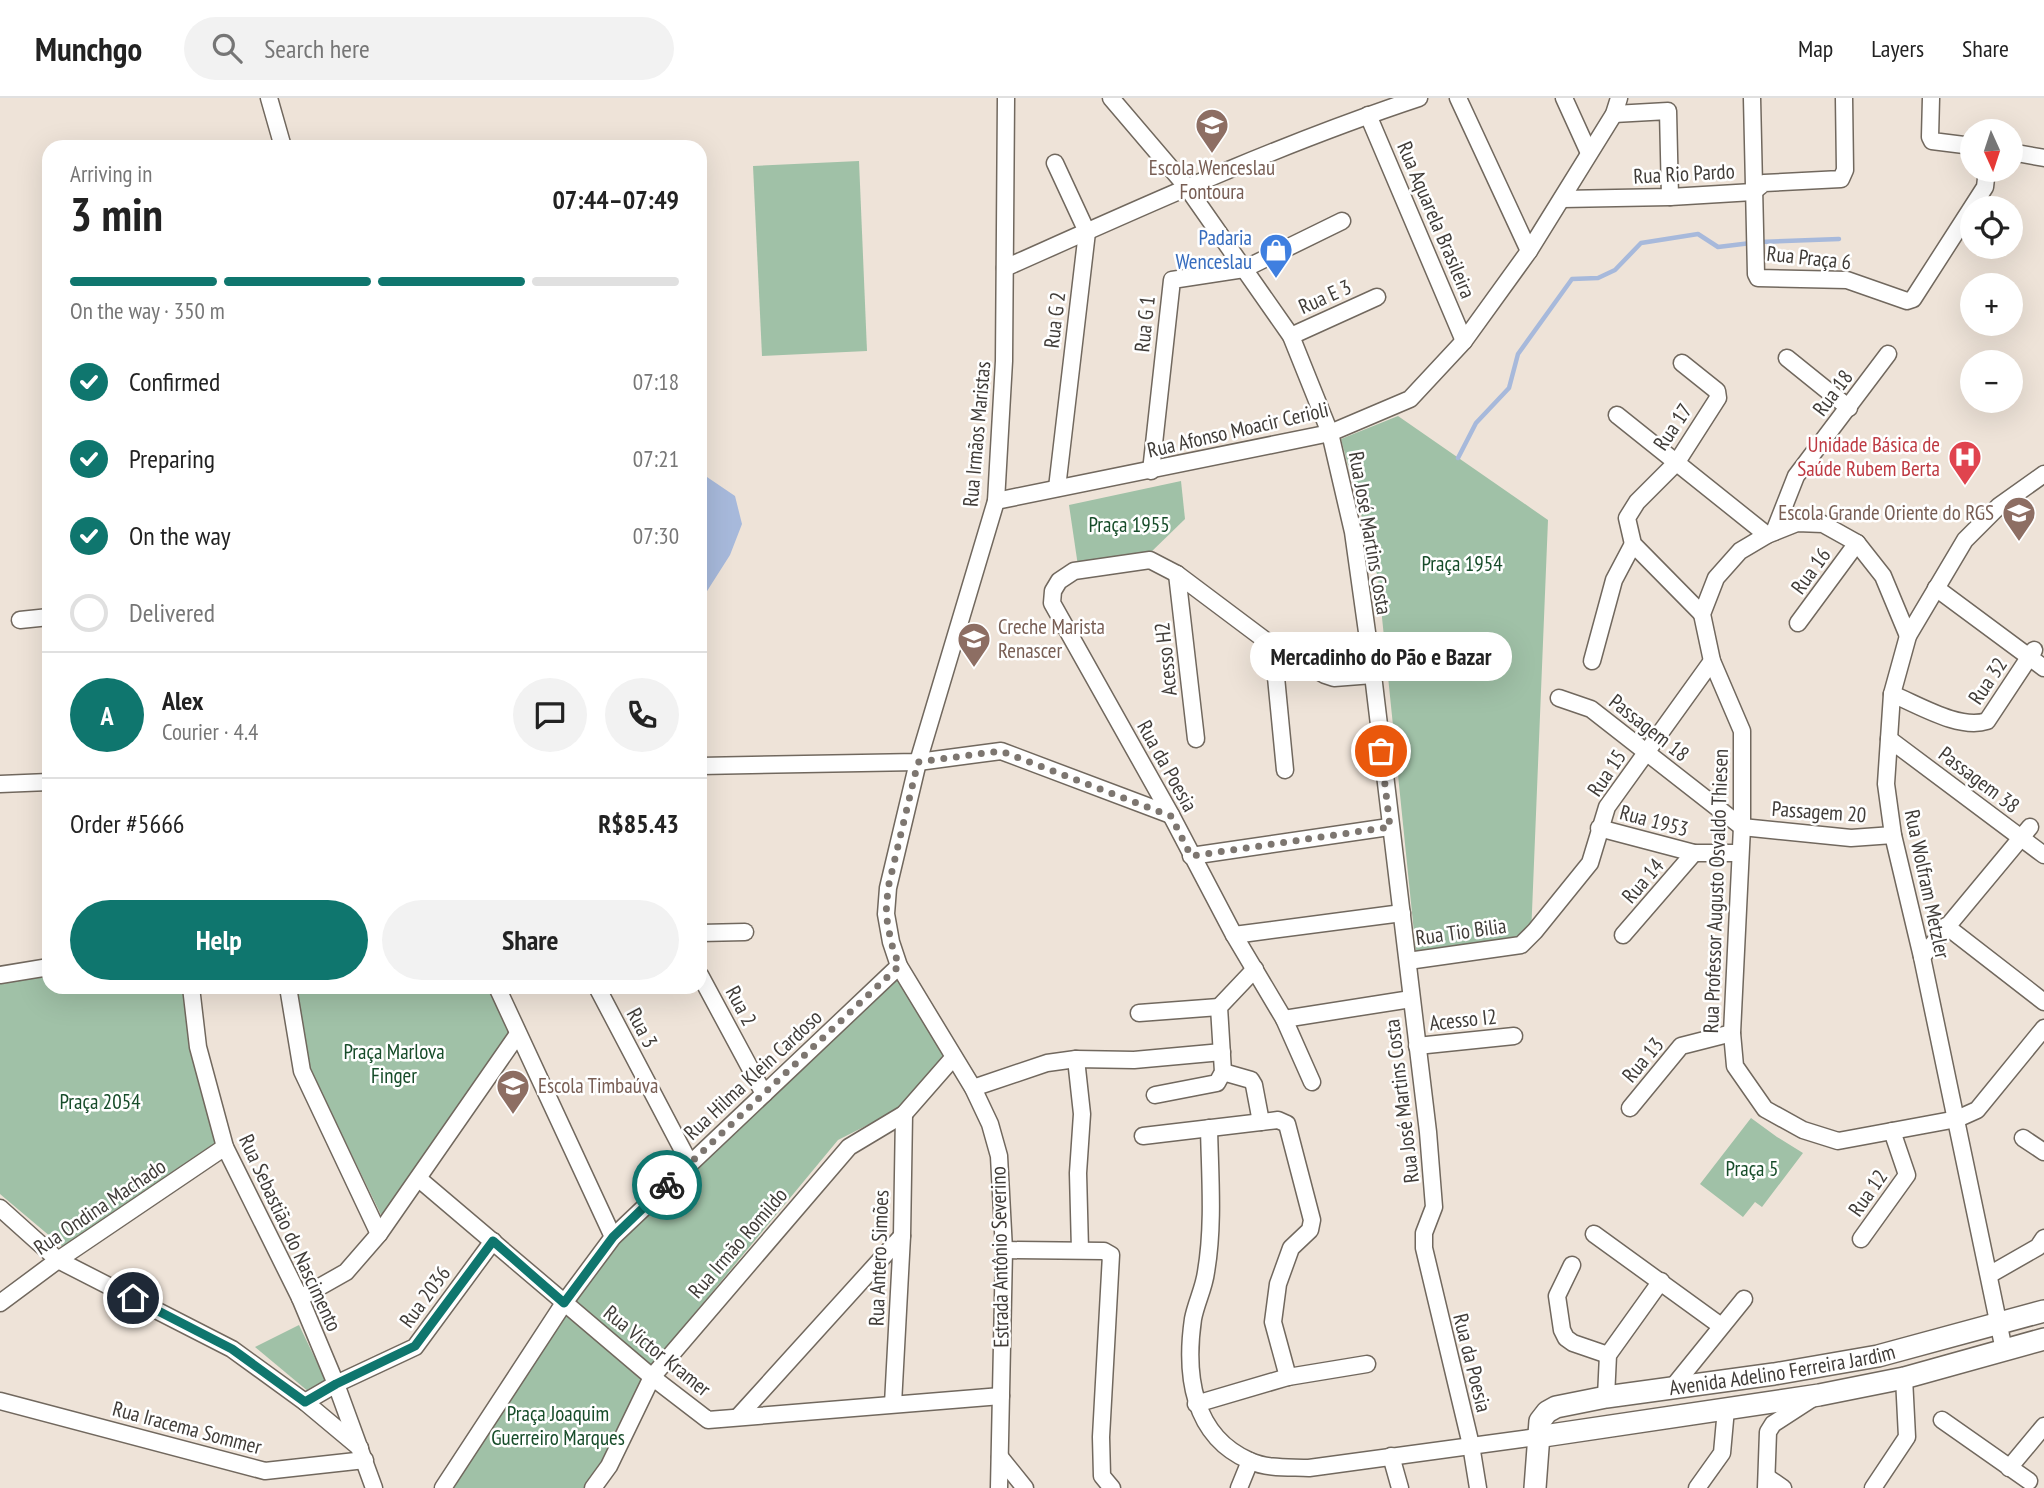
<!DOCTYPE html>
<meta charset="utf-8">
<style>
body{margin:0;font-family:"PT Sans Narrow",sans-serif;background:#f2f2f2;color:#222;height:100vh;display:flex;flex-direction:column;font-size:26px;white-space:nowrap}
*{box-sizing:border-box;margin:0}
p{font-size:23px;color:#767676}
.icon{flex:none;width:38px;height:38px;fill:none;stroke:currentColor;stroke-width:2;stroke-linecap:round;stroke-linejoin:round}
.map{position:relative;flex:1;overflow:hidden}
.sheet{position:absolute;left:42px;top:42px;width:665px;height:854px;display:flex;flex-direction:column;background:#fff;border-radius:21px;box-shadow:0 7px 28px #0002}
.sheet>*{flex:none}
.needle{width:46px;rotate:177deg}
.buttons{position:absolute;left:1960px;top:21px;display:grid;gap:14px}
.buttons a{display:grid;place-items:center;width:63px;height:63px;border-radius:50%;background:#fff;box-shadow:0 7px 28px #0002;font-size:35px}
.pin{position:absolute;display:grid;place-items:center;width:60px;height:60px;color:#fff;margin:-30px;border:4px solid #fff;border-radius:50%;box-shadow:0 2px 7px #0007}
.courier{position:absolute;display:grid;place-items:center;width:70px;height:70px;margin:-35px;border:5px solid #0f766e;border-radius:50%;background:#fff;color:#222;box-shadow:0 2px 9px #0007}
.bubble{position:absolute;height:49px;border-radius:24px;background:#fff;box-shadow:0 7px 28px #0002;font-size:23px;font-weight:700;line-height:49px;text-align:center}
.head em{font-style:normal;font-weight:700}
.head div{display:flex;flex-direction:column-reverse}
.head{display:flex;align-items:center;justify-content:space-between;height:119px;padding:0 28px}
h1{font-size:46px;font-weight:700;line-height:52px}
.bar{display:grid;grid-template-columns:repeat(4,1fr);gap:10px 7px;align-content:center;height:84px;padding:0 28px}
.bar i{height:9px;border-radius:5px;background:#e0e0e0}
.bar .active{background:#0f766e}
.bar p{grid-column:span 4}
.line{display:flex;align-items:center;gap:18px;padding:0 28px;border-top:2px solid #e0e0e0}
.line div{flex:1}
.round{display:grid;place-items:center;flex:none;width:74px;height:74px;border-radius:37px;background:#f2f2f2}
ol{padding:0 28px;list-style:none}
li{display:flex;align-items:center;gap:21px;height:77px}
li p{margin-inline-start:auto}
li .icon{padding:7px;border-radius:50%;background:#0f766e;color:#fff;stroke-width:4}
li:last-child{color:#767676}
li i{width:38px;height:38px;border:4px solid #e0e0e0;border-radius:50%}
.primary-button{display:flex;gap:14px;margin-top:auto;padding:14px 28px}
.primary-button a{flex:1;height:80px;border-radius:42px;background:#0f766e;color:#fff;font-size:28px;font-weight:700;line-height:80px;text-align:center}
.primary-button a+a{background:#f2f2f2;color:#222}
header{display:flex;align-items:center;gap:42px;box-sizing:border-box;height:98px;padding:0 35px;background:#fff;border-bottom:2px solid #e0e0e0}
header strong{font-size:33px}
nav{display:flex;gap:38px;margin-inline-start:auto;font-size:24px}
.search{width:490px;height:63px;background:#f2f2f2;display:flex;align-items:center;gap:18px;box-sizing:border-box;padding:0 24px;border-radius:38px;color:#767676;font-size:26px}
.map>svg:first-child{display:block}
</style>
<header>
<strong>Munchgo</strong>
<div class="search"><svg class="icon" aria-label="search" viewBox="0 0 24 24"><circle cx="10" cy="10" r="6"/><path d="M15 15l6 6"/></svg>Search here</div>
<nav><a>Map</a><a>Layers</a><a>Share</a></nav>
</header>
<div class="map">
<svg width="2044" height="1390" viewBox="0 0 2044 1390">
<rect width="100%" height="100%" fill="#eee3d8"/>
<!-- green -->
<g fill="#a0c1a7">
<path d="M 859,63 L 867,253 L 762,258 L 753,68 Z"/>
<path d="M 1398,318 L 1548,422 L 1531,838 L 1416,854 L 1378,480 L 1341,341 Z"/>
<path d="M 1181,383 L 1185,421 L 1147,458 L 1078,468 L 1069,407 Z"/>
<path d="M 49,875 L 49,889 L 184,889 L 189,950 L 217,1046 L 64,1150 L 0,1096 L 0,882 Z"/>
<path d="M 898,880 L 947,958 L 907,1007 L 838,1042 L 651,1268 L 573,1206 L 616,1143 Z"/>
<path d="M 296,889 L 488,889 L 509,935 L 383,1121 L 310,971 Z"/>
<path d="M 1751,1020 L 1777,1039 L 1803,1055 L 1762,1109 L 1755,1104 L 1743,1119 L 1700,1086 Z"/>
<path d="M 566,1217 L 643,1279 L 602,1364 L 584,1390 L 449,1390 Z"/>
<path d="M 299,1227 L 325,1281 L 324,1285 L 309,1294 L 255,1249 Z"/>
</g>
<!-- water -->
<path fill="#a7b9db" d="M 700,379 L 707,379 L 735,398 L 742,426 L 730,457 L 702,501 L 700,547 Z"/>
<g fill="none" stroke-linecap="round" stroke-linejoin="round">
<!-- stream -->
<g stroke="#a7b9db" stroke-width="4.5">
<path d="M 1759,144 L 1839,141"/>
<path d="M 1458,360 L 1476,325 L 1509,290 L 1518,256 L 1572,181 L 1598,180 L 1615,172 L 1641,145 L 1698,136 L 1718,149 L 1751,145"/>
</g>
<defs>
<g id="minor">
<path d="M 269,0 L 283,49"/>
<path d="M 1111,0 L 1186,88 L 1291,238 L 1330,335 L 1353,434 L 1373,577 L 1428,1034 L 1434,1109 L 1424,1135 L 1424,1150 L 1471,1347 L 1478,1390"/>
<path d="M 1458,0 L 1529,153"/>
<path d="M 1564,0 L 1589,55"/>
<path d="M 1752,0 L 1756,176 L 1758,180 L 1847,182 L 1907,203 L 1913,201 L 1985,89 L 1987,72"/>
<path d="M 1931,0 L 1930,39 L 1932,43 L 1972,48"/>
<path d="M 1614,16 L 1668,13 L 1670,99"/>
<path d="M 1368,17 L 1464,243"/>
<path d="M 2011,54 L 2044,60"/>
<path d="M 1055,65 L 1087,134 L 1057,390"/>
<path d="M 1562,101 L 1670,99 L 1753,94 L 1764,85 L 1841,81 L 1845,72 L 1844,0"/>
<path d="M 1005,170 C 1142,109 1277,47 1419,0"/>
<path d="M 1291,238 L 1377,199"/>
<path d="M 1787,260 L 1849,310"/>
<path d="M 1682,265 L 1717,293 L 1718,300 L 1677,364 L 1637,404 L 1627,420 L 1633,446 L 1702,516"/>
<path d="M 1617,317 L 1767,437"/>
<path d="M 1151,373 L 1172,182 L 1244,171 L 1342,123"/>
<path d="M 996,403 L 1330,335 L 1410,301 L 1464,243 L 1529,153 L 1614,16 L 1619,0"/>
<path d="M 1774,434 L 1796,378 L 1888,256"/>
<path d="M 1177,476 L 1196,641"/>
<path d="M 1936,490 L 2044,570"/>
<path d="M 20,522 L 49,519"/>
<path d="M 1798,525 L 1857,445"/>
<path d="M 1908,538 L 1883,478 L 1857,445 L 1823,426 L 1797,425 L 1767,437 L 1740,453 L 1716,480 L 1702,516 L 1712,563 L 1742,633 L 1742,729 L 1732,935 L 1735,968 L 1765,1011 L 1803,1032 L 1838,1043 L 1957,1021 L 1977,1012 L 2044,930"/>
<path d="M 1273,548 L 1285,672"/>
<path d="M 1592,563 L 1614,482 L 1633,446"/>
<path d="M 1892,596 C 1919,607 1959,632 1987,623 L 2034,552"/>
<path d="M 1559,600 L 1591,611 L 1742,729 L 1851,740 L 1893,737"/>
<path d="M 1889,641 L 2044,757"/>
<path d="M 700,668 L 918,664 L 1001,653 L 1171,717"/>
<path d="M 0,686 L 49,684"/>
<path d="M 1599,730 L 1694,755 L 1740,755"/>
<path d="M 1191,758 L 1389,729"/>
<path d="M 1946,828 L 2044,904"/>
<path d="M 700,835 L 745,834"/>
<path d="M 1234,837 L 1402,815"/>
<path d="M 1623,837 L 1694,755"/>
<path d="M 1922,859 L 2030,729"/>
<path d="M 1408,863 L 1521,847 L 1535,833 L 1590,765 L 1607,709 L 1712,563"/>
<path d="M 0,877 L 49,869"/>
<path d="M 700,877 L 764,996"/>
<path d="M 191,889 L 198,949 L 225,1049 L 300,1200 L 336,1286 L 374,1390"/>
<path d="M 288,889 L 302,973 L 379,1136"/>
<path d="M 497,889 L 613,1139"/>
<path d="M 597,889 L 690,1066"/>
<path d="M 1139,915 L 1219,909"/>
<path d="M 1284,921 L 1411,901"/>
<path d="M 1417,948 L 1514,938"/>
<path d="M 1076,961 L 1082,1016 L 1078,1075 L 1080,1152"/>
<path d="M 1223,974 L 1251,982 L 1254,987 L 1261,1024"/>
<path d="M 1312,984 L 1284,921 L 1234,837 L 1171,717 L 1052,505 L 1053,493 L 1059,483 L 1074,473 L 1150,462 L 1177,476 L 1273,548 L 1325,577 L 1334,580 L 1373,577"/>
<path d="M 973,990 L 1047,965 L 1076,961 L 1134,962 L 1222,954"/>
<path d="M 1155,997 L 1217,985 L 1223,974 L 1219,909 L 1255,871"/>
<path d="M 1630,1010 L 1681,948 L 1732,935"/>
<path d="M 1209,1030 C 1210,1078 1214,1127 1206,1174 C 1204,1190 1196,1205 1193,1221 C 1185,1276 1192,1338 1250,1363 C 1268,1371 1290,1369 1309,1370 L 1537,1339"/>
<path d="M 1143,1038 L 1278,1022 L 1287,1026 L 1312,1122 L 1310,1132 L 1291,1150 L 1278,1186 L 1273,1224 L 1288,1279"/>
<path d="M 2023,1040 L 2044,1054"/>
<path d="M 419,1081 L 652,1279 L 708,1322 L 1001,1298"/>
<path d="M 0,1110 L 58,1162 L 232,1251 L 305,1304 L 360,1350"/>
<path d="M 1594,1136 L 1721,1228"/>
<path d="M 1861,1141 L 1907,1077 L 1892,1033"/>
<path d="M 1004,1152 L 1104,1153 L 1111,1157 L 1101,1339 L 1102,1378 L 1112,1390"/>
<path d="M 1572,1167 L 1557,1198 L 1562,1232 L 1566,1240 L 1573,1245 L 1608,1257"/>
<path d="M 1989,1177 L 2038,1149 L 2044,1140"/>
<path d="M 300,1200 L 346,1174 L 379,1136 L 518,936"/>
<path d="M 0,1205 L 58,1162 L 225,1049"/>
<path d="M 2004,1252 L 1922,859 L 1893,737 L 1886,686 L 1892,596 L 1908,538 L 1965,442 L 1999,408 L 2044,376"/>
<path d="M 1672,1290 L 1744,1201"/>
<path d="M 1606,1299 L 1608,1257 L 1661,1183"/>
<path d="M 0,1303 L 265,1373 L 365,1362"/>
<path d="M 305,1304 L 336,1286 L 415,1249 L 493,1143"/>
<path d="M 893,1306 L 902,1138 L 904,1016"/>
<path d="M 1196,1306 L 1288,1279 L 1367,1266"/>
<path d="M 738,1319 L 902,1138"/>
<path d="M 1942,1322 L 2029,1383"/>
<path d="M 1391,1358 L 1400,1390"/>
<path d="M 1000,1359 L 1025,1390"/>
<path d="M 2009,1370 L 2044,1328"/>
<path d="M 1767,1379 L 1783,1390"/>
<path d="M 443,1390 L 564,1205 L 613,1139 L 899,868"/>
<path d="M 593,1390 L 609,1368 L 652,1279 L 849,1049 L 904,1016 L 953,960"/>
<path d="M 999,1390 L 1004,1152 L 999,1058 L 990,1026 L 973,990 L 899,868 L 891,844 L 886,816 L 888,790 L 918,664 L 996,403 L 1004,263 L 1006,0"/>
<path d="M 1239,1390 L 1250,1363"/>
<path d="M 1697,1390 L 1722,1355 L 1726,1311"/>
<path d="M 1766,1390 L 1768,1334 L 1773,1326 L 1813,1300"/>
<path d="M 1873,1390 L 1907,1339 L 1904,1280"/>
</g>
<g id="major">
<path d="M 1537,1339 L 1819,1297 L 1904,1280 L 2044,1241"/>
<path id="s1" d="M 1535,1390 L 1540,1323 L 1547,1314 L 1556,1309 L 1606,1299 L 1774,1276 L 1878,1258 L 2044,1213"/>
</g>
</defs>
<!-- minor casing -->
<use href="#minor" stroke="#71685e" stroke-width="19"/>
<!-- major casing -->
<use href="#major" stroke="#71685e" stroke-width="24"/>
<!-- minor -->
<use href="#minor" stroke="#fff" stroke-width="16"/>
<!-- major -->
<use href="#major" stroke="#fff" stroke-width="21"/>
</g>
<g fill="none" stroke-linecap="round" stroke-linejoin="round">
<!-- done -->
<path stroke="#7d7670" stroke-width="7" stroke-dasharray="0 12.6" d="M 667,1087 L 899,868 L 891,844 L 886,816 L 888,790 L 918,664 L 1001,653 L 1171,718 L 1191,758 L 1390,729 L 1381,653"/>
<!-- route -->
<path stroke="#0f766e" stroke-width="9" d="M 133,1200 L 232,1251 L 305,1304 L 336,1286 L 415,1248 L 493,1143 L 564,1205 L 613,1139 L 667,1087"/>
</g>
<!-- icons -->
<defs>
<symbol id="school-pin" viewBox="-11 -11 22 30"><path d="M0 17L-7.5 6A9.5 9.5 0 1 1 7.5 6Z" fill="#8d6e63" stroke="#fff"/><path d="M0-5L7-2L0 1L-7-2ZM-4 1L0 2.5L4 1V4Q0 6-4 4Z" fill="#fff"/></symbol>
<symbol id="shop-pin" viewBox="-11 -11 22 30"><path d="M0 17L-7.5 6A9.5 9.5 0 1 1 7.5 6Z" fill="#3f7fe0" stroke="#fff"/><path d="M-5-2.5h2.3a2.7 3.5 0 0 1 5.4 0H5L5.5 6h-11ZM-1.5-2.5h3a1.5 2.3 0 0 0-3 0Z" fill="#fff"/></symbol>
<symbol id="hospital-pin" viewBox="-11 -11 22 30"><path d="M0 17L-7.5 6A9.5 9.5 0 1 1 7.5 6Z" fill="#e0444e" stroke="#fff"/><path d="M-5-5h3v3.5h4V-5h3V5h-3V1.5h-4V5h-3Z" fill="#fff"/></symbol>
</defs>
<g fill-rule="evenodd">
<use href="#school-pin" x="1193" y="8" width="38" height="52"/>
<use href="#shop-pin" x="1257" y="133" width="38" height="52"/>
<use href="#hospital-pin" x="1946" y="340" width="38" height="52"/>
<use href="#school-pin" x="2000" y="396" width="38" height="52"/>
<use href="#school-pin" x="955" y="522" width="38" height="52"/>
<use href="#school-pin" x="494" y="969" width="38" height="52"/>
</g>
<g text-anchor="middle" stroke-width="5" stroke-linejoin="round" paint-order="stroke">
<!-- education labels -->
<g font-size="21" fill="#785e54" stroke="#fff" text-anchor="start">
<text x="1212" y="77" text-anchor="middle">Escola Wenceslau<tspan x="1212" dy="24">Fontoura</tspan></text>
<text x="1994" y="422" text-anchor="end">Escola Grande Oriente do RGS</text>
<text x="998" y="536">Creche Marista<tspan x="998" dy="24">Renascer</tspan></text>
<text x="538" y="995">Escola Timbaúva</text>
</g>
<!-- street labels -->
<g font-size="21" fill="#403c38" stroke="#fff">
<text transform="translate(1684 76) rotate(-3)" y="7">Rua Rio Pardo</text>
<text transform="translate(1436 122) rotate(67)" y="7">Rua Aquarela Brasileira</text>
<text transform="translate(1809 160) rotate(6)" y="7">Rua Praça 6</text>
<text transform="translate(1325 199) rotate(-24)" y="7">Rua E 3</text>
<text transform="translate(1055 222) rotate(-83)" y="7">Rua G 2</text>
<text transform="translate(1145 226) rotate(-84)" y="7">Rua G 1</text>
<text transform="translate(1833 295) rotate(-53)" y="7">Rua 18</text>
<text transform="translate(1673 329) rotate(-56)" y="7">Rua 17</text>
<text transform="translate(1238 332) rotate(-13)" y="7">Rua Afonso Moacir Cerioli</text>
<text transform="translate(977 336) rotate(-85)" y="7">Rua Irmãos Maristas</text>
<text transform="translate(1370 435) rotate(80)" y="7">Rua José Martins Costa</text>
<text transform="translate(1811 473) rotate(-54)" y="7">Rua 16</text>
<text transform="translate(1166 561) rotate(-96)" y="7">Acesso H2</text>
<text transform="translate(1988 583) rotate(-56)" y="7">Rua 32</text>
<text transform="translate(1649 630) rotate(38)" y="7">Passagem 18</text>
<text transform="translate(1167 668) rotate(61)" y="7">Rua da Poesia</text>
<text transform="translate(1607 675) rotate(-56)" y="7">Rua 15</text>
<text transform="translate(1979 682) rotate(37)" y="7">Passagem 38</text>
<text transform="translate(1819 714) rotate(4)" y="7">Passagem 20</text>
<text transform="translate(1654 723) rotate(15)" y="7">Rua 1953</text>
<text transform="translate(1643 783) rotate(-49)" y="7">Rua 14</text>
<text transform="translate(1927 786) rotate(78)" y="7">Rua Wolfram Metzler</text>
<text transform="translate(1716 793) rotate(-88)" y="7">Rua Professor Augusto Osvaldo Thiesen</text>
<text transform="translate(1461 834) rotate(-8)" y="7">Rua Tio Bilia</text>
<text transform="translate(741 908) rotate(62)" y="7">Rua 2</text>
<text transform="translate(1463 922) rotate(-6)" y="7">Acesso I2</text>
<text transform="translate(642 930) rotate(62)" y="7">Rua 3</text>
<text transform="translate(1643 962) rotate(-50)" y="7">Rua 13</text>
<text transform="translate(753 977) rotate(-43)" y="7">Rua Hilma Klein Cardoso</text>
<text transform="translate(1402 1003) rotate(-97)" y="7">Rua José Martins Costa</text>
<text transform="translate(1868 1095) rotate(-55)" y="7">Rua 12</text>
<text transform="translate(100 1109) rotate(-34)" y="7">Rua Ondina Machado</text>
<text transform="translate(290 1135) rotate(65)" y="7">Rua Sebastião do Nascimento</text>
<text transform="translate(738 1145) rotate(-49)" y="7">Rua Irmão Romildo</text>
<text transform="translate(1000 1159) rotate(-91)" y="7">Estrada Antônio Severino</text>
<text transform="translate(879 1160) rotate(-88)" y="7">Rua Antero Simões</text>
<text transform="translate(425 1199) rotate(-54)" y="7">Rua 2036</text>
<text transform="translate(657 1253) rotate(39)" y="7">Rua Victor Kramer</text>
<text transform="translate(1472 1265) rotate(76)" y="7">Rua da Poesia</text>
<text dy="7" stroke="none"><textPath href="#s1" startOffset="318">Avenida Adelino Ferreira Jardim</textPath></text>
<text transform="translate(187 1330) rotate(15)" y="7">Rua Iracema Sommer</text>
</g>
<!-- shop labels -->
<g font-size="21" fill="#366cbe" stroke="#fff" text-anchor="end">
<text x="1252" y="147">Padaria<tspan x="1252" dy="24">Wenceslau</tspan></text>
</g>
<!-- health labels -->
<g font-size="21" fill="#be3a42" stroke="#fff" text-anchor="end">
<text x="1940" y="354">Unidade Básica de<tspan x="1940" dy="24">Saúde Rubem Berta</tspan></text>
</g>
<!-- park labels -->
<g font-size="21" fill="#164c29" stroke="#fff">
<text x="1129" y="434">Praça 1955</text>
<text x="1462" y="473">Praça 1954</text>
<text x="394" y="961">Praça Marlova<tspan x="394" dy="24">Finger</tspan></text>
<text x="100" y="1011">Praça 2054</text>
<text x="1752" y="1078">Praça 5</text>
<text x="558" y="1323">Praça Joaquim<tspan x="558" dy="24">Guerreiro Marques</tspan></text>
</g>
</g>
</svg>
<div class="buttons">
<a><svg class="needle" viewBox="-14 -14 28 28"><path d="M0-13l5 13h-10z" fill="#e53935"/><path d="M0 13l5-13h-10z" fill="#767676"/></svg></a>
<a><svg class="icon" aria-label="locate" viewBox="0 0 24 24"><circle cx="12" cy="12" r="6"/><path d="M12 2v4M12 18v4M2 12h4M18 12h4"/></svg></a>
<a>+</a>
<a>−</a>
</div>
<div class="pin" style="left:1381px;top:653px;background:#ea580c"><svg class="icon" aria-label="bag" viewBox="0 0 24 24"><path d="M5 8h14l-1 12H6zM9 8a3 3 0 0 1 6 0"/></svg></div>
<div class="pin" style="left:133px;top:1200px;background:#1f2937"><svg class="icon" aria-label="home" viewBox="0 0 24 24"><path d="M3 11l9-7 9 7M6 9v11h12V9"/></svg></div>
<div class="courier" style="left:667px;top:1087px"><svg class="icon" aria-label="bike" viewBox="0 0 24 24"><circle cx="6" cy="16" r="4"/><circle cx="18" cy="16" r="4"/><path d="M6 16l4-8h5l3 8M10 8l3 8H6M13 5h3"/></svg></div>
<div class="bubble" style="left:1250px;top:534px;width:262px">Mercadinho do Pão e Bazar</div>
<section class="sheet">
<div class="head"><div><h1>3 min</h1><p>Arriving in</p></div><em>07:44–07:49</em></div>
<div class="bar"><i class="active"></i><i class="active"></i><i class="active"></i><i></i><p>On the way · 350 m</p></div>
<ol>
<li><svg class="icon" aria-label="check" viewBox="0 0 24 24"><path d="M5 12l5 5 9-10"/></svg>Confirmed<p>07:18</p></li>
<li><svg class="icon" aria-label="check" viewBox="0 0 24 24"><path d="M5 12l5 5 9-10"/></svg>Preparing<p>07:21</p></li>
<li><svg class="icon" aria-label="check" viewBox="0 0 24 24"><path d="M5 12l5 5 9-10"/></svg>On the way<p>07:30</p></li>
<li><i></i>Delivered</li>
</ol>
<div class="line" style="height:126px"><b class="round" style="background:#0f766e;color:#fff">A</b><div><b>Alex</b><p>Courier · 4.4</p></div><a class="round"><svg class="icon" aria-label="chat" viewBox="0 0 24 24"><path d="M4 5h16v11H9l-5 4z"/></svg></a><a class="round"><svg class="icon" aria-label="phone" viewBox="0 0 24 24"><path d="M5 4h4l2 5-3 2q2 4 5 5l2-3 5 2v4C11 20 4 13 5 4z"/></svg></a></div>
<div class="line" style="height:91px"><div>Order #5666</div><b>R$85.43</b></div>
<div class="primary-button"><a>Help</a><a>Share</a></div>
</section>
</div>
